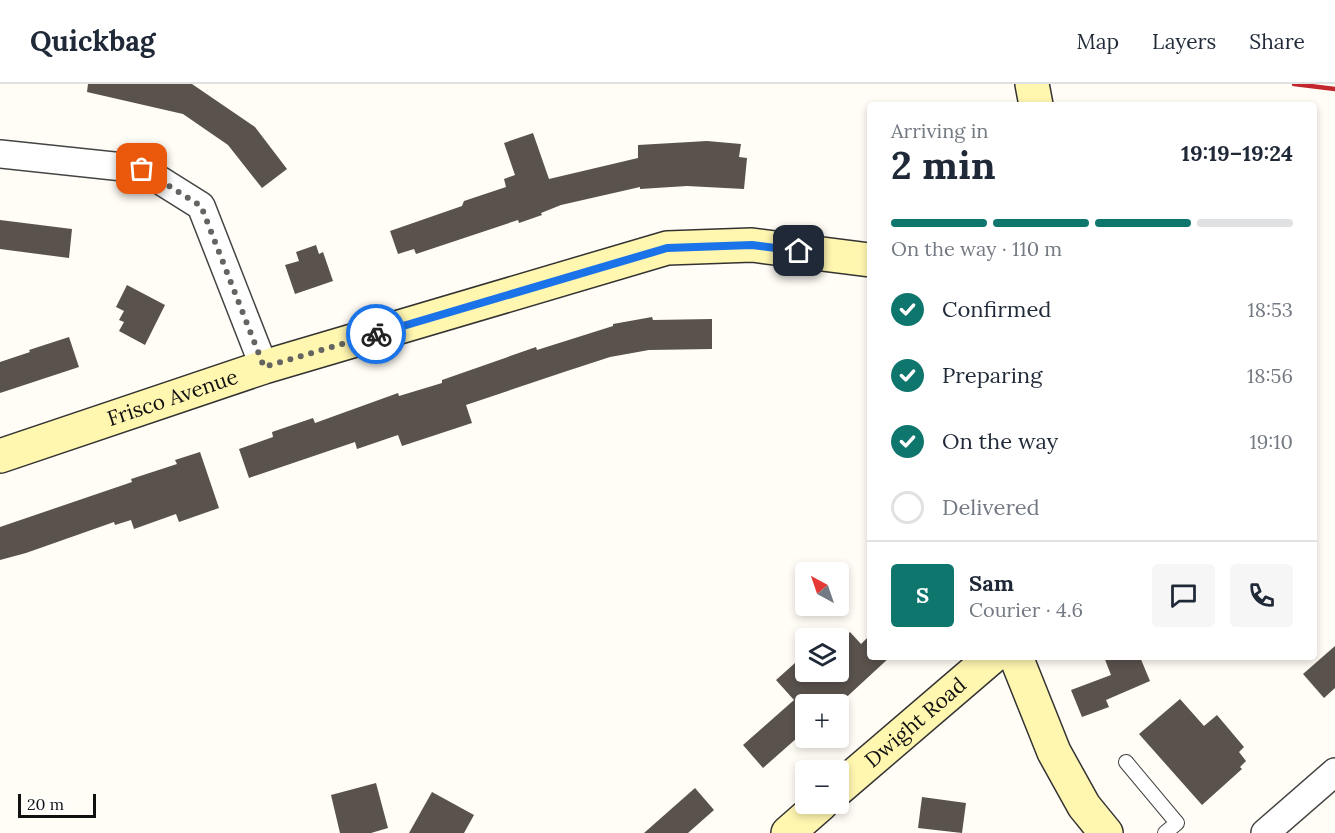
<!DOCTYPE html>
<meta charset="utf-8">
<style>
body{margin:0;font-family:Lora,serif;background:#f6f6f7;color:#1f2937;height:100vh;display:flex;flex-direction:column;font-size:22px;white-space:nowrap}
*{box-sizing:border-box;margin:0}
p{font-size:20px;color:#747a83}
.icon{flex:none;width:33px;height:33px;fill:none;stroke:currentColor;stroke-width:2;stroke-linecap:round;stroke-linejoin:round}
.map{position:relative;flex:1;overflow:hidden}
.drawer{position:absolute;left:867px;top:18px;width:450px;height:558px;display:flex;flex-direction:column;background:#fff;border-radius:6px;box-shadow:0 3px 9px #0003}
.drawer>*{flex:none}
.needle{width:39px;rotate:320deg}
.tools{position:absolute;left:795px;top:478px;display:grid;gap:12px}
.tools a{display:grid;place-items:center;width:54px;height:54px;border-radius:6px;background:#fff;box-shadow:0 3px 9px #0003;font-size:30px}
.scale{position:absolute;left:18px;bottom:15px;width:78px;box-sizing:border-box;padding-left:6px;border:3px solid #111;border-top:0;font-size:16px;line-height:21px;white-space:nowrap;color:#111;-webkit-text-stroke:4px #fff;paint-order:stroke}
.pin{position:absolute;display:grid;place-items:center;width:51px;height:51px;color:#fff;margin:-26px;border-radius:12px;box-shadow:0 3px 9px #0006}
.courier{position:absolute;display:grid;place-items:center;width:60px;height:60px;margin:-30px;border:4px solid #1a73e8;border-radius:50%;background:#fff;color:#222;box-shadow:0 2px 8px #0007}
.summary em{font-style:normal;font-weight:700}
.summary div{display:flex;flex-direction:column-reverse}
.summary{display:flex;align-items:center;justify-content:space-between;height:102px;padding:0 24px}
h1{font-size:39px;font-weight:700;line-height:45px}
.bar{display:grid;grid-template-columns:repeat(4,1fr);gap:9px 6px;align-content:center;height:72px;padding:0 24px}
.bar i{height:8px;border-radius:4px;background:#e0e1e3}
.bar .selected{background:#0f766e}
.bar p{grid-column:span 4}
.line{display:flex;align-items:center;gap:15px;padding:0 24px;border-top:2px solid #e0e1e3}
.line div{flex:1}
.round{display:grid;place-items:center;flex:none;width:63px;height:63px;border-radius:6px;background:#f6f6f7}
ol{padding:0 24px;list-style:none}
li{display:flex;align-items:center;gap:18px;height:66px}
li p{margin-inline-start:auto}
li .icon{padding:6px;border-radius:50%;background:#0f766e;color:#fff;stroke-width:4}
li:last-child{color:#747a83}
li i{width:33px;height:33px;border:3px solid #e0e1e3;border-radius:50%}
header{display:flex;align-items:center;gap:36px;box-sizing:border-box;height:84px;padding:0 30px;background:#fff;border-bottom:2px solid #e0e1e3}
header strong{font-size:28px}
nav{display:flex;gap:33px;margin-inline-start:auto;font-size:21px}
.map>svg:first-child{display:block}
</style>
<header>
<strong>Quickbag</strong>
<nav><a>Map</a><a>Layers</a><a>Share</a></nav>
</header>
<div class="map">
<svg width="1335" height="749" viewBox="0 0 1335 749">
<rect width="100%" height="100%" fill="#fffdf5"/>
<!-- building -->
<g fill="#5a524d">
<path d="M 88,0 L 192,0 L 255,43 L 287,85 L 262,104 L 228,61 L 183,30 L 87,8 Z"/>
<path d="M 533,49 L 549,95 L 638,74 L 638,61 L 707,57 L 741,60 L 739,73 L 747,74 L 744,105 L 687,102 L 640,105 L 640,103 L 561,121 L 541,129 L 542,131 L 519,139 L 518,136 L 416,170 L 414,165 L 398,170 L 390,147 L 462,122 L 464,117 L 506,103 L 504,95 L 515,91 L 504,59 Z"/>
<path d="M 0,136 L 72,145 L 69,174 L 0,165 Z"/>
<path d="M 316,161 L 319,170 L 323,168 L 333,197 L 295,210 L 285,181 L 299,177 L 296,168 Z"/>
<path d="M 127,201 L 165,221 L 145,261 L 119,247 L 124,238 L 119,236 L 124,227 L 116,223 Z"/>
<path d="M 652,233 L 653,236 L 712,235 L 712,265 L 649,266 L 610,273 L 564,288 L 466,321 L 472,339 L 402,362 L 398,351 L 357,365 L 355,358 L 249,394 L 239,365 L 273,353 L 272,348 L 313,334 L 315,339 L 398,309 L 399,312 L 442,299 L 442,296 L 536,263 L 537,266 L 613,242 L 613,240 Z"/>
<path d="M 69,253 L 79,283 L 0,309 L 0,278 L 30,268 L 29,266 Z"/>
<path d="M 200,368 L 219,424 L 179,438 L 176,430 L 134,445 L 131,436 L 115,441 L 114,438 L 26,469 L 0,476 L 0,443 L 132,398 L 131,395 L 177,380 L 175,376 Z"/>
<path d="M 850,548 L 861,560 L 870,551 L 870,573 L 890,573 L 838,621 L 806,621 L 806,646 L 763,684 L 743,661 L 794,616 L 776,596 L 795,579 L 801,586 L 806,582 L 806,588 L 838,588 L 838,555 L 836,555 L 841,551 L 844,554 Z"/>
<path d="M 1335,562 L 1335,604 L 1324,614 L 1303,590 Z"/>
<path d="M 1104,573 L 1140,573 L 1150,597 L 1106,616 L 1109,623 L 1082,633 L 1071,606 L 1111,591 Z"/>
<path d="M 1180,615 L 1204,642 L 1217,631 L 1244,663 L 1239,668 L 1246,677 L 1240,683 L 1242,685 L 1202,721 L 1139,650 Z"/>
<path d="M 376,699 L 388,744 L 371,749 L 340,749 L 331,711 Z"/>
<path d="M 695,704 L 714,726 L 688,749 L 644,749 Z"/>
<path d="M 432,708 L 474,731 L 464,749 L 409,749 Z"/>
<path d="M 922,713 L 966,719 L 962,749 L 918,744 Z"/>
</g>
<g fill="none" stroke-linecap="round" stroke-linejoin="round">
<defs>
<path id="lane" d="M 1126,678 L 1177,739 L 1165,749"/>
<g id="street">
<path d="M 0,70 L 142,85 L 201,122 L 264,283"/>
<path d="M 1265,749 L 1335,688"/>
</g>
<g id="secondary">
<path d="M 1032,0 L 1036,21"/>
<path id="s1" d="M 0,372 L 264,283 L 667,164 L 752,161 L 870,176"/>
<path d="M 1016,573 L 1054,668 L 1084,722 L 1106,749"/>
<path id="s2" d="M 838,705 L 992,573"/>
<path d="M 788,749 L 821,720"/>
</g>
</defs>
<!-- lane casing -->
<use href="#lane" stroke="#444" stroke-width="16"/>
<!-- street casing -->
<use href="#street" stroke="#444" stroke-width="30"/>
<!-- secondary casing -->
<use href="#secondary" stroke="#333" stroke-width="36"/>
<!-- lane -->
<use href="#lane" stroke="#fff" stroke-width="14"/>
<!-- street -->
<use href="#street" stroke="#fff" stroke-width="27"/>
<!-- secondary -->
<use href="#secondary" stroke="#fff6b0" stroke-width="33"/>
<!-- rail -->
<path stroke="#c4262e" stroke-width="4.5" d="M 1294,0 L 1335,5"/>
</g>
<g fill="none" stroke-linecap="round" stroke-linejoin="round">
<!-- done -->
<path stroke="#646461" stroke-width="6" stroke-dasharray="0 10.8" d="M 142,85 L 201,122 L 264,283 L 376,250"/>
<!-- route -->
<path stroke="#1a73e8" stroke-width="8" d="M 376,250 L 667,164 L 752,161 L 799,167"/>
</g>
<g text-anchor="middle" stroke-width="6" stroke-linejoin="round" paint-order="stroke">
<!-- street labels -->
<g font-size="21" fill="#111" stroke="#fff">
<text dy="7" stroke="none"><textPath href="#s1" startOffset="182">Frisco Avenue</textPath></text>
<text dy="7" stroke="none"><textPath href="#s2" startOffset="102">Dwight Road</textPath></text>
</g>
</g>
</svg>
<div class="tools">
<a><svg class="needle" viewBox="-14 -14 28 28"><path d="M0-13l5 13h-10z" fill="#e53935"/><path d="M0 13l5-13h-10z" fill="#747a83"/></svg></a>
<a><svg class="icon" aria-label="layers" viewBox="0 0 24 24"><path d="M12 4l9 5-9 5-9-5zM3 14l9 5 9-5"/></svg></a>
<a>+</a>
<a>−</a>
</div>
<div class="scale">20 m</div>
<div class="pin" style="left:142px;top:85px;background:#ea580c"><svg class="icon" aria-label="bag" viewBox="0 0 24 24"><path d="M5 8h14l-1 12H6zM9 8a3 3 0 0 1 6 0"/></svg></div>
<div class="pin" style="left:799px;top:167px;background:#1f2937"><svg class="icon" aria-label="home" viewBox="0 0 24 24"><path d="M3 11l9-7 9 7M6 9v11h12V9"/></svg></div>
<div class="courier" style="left:376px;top:250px"><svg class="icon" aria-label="bike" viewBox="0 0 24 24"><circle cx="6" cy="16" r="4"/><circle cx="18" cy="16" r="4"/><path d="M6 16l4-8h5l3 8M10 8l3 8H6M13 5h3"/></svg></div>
<section class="drawer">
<div class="summary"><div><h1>2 min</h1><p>Arriving in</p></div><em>19:19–19:24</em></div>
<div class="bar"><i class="selected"></i><i class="selected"></i><i class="selected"></i><i></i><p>On the way · 110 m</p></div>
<ol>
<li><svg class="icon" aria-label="check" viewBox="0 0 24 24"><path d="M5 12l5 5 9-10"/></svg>Confirmed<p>18:53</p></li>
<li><svg class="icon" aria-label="check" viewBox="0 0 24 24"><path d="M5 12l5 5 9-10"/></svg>Preparing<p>18:56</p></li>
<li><svg class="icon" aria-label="check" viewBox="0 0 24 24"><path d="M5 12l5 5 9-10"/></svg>On the way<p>19:10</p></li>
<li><i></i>Delivered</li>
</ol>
<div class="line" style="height:108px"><b class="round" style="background:#0f766e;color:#fff">S</b><div><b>Sam</b><p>Courier · 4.6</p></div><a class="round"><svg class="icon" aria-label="chat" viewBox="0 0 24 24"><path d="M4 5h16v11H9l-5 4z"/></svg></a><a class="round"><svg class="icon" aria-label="phone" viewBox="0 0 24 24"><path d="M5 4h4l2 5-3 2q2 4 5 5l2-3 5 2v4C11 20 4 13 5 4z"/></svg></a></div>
</section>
</div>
